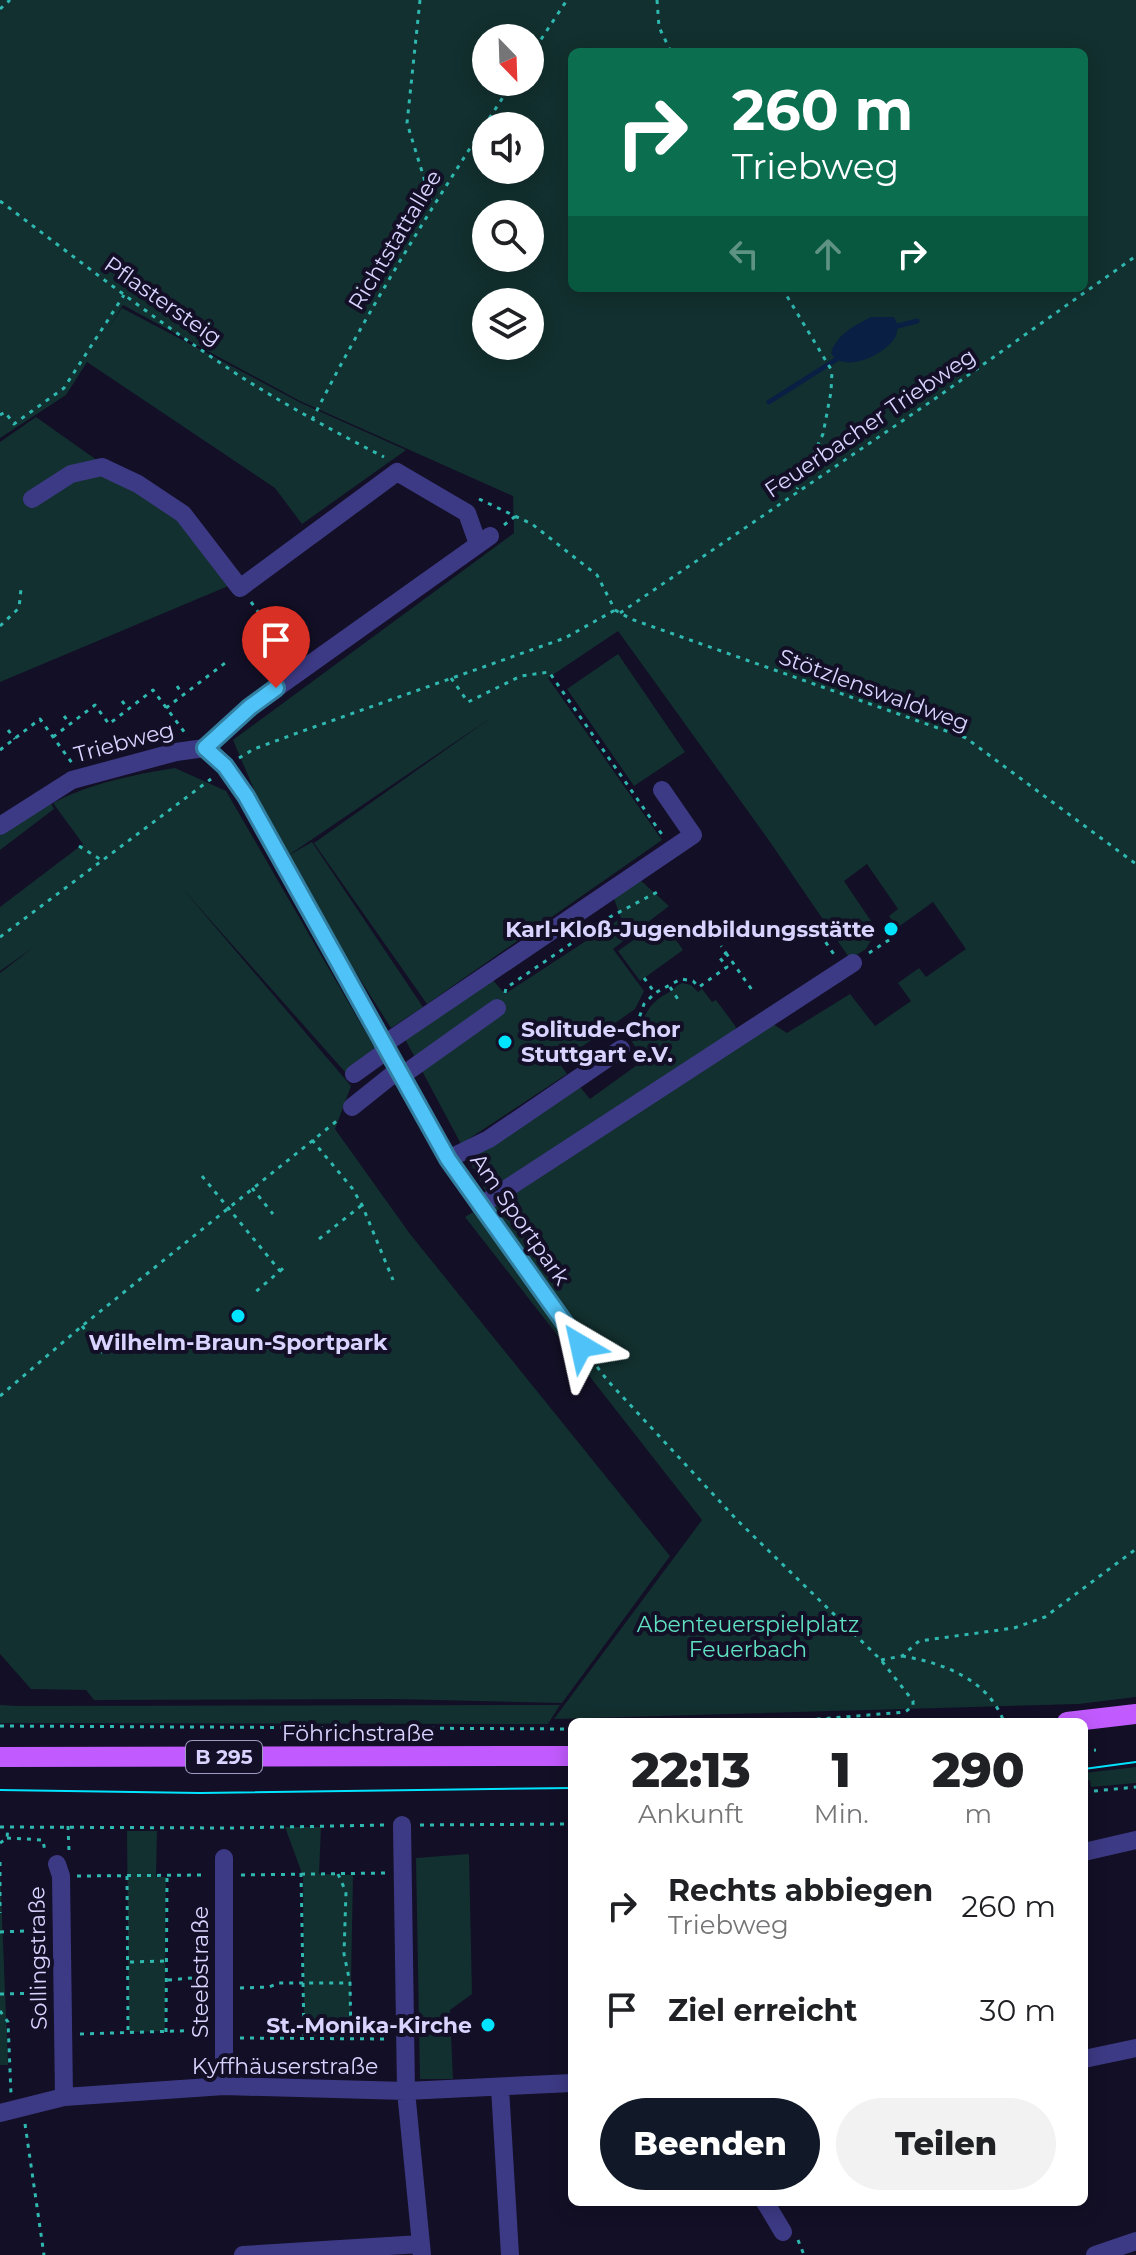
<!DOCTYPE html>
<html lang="de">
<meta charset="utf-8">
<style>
body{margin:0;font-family:Montserrat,sans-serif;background:#f2f2f2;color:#202124;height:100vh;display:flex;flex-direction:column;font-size:30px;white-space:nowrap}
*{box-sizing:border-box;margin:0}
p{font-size:26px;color:#757577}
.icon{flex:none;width:44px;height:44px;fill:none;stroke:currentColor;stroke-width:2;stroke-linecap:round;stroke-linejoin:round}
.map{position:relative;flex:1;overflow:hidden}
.drawer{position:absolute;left:568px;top:1718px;width:520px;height:488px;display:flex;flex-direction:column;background:#fff;border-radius:12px;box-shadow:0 4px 20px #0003}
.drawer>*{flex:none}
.top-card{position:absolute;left:568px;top:48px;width:520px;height:244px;border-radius:12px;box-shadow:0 4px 20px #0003;background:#0b6e4f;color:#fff;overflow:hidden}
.needle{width:52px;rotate:157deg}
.controls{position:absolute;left:472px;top:24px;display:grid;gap:16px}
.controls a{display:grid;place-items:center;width:72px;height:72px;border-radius:50%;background:#fff;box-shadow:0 4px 20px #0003;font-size:40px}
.pin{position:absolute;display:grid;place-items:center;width:68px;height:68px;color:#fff;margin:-82px -34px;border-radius:50% 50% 50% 0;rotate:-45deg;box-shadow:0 0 8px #0007}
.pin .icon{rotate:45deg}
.me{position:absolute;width:88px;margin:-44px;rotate:324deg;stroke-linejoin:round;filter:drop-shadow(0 0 6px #0008)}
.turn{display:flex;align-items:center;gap:28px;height:168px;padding:0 32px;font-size:36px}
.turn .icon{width:104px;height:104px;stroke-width:2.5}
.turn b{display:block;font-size:56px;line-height:68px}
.lanes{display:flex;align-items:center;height:76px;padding:0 32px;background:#0003;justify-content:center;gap:40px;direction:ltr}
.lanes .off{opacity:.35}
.eta{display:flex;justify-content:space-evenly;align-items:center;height:136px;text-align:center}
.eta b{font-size:48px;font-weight:800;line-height:56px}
.cta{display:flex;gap:16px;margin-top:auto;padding:16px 32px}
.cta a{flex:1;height:92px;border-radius:48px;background:#111827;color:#fff;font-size:32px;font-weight:800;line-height:92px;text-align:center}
.cta a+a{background:#f2f2f2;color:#202124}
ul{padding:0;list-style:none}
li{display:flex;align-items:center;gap:24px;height:104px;padding:0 32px}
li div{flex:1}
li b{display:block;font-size:30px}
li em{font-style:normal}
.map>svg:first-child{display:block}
.green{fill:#12302f;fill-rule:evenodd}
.water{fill:#0a1f44}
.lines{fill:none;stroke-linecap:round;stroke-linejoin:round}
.stream{stroke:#0a1f44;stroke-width:5}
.path{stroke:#2fb8b0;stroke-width:3;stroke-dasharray:4 6;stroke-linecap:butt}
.minor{stroke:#3d3a85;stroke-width:18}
.major{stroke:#c25bff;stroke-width:20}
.tram{stroke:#00e5ff;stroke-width:2}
.route-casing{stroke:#337fa1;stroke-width:20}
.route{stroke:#4fc3f7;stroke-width:14}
.poi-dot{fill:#00e5ff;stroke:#130f26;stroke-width:3}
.labels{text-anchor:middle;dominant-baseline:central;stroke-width:8;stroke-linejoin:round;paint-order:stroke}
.shield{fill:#130f26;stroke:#9e99be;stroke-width:2}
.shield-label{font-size:20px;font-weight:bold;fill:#d9d4ff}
.street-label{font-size:22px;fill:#d9d4ff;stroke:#130f26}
.poi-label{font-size:22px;font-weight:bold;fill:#d9d4ff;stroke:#130f26;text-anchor:end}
.park-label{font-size:22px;fill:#5fe0c0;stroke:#130f26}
</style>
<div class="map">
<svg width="1136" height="2255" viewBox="0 0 1136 2255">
<rect width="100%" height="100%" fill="#130f26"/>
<path class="green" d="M0,0H1136V1697L1078,1704L554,1719L702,1520L465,1217L773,1024L787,1033L850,994L875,1026L911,1001L898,983L919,968L926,977L966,949L933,902L897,928L889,916L898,909L867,864L844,881L877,930L866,949L850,959L768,839L618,631L548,678L662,840L427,1004L314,843L492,717L286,857L312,842L423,1007L391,1028L283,858L233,740L514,533L513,496L300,401L123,305L108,329L122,308L301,403L406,450L302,524L275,488L87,362L66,395L0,438ZM486,38H530V82H486ZM572,52H1084V288H572ZM486,126H530V170H486ZM486,214H530V258H486ZM486,302H530V346H486Z
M36,417L180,519L233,584L0,682V442Z
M618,654L685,752L634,786L567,689Z
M175,768L226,791L376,1050L346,1073L182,888L351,1086L335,1129L410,1234L670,1556L562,1703L395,1699L94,1700L86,1690L31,1689L0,1654V973L34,947L0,971V907L83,844L53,803C91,783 132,775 175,768Z
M49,799L54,809L0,850V834Z
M639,879L669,906L613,949L644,991L635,1009L559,1063L567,1074L461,1144L405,1039L492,979L505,994L621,918L613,896Z
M662,920L683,950L640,981L618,951Z
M682,983L691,985L698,992L702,989L712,1002L716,1000L736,1027L732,1035L487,1194L468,1158L580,1087L590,1099L644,1060L632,1042C646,1022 642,1007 666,994C673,991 675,986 682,983Z
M0,1705L17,1706L560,1705L548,1724L0,1723Z
M1136,1767V1783L1091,1787L1090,1780L1084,1781V1773Z
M285,1827H321L319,1874L353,1875L350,2037L304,2036L303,1876Z
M127,1831H157L156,1877H166L165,2031L129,2032Z
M469,1854L472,1994L450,2010L453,2079H420L416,1858Z
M0,1869L8,2065H0Z"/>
<path class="water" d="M871,317H894L898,326C897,331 897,336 894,339C883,356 843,374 831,353C837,334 854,326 871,317Z"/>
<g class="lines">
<path class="stream" d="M894,327L917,321
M769,402L840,357"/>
<path class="path" d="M420,0L407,123L432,204
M657,0L659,27L671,52
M0,9L10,0
M530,56L567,0
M0,201C81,262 161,325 246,380C291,408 337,433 384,457
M782,288L832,371L831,392L823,434L797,489
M0,415L5,412L14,424L64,388L124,295
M312,420C371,303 441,192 513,82
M479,499L532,524L597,575L615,610
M504,525L517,515
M251,602L291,657
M615,610L631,619L966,738L1136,864
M620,613L936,398L1136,256
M0,626L19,608L21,589
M451,678L468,702L521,676L549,672L663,836
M177,686L183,695
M122,701L128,709
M166,708L229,660
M64,716L70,724
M8,730L15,739
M53,737L95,705L109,724L153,690L185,733
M0,750L40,719L72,763
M239,758L254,749L300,732L565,638L615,610
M79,846L103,861
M808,926L812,922L835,956
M0,937L211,779
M726,953L752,990
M869,953L892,938
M644,978L655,993
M670,987L679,1001
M505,993L506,988L610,917L661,890
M633,1035L644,1004L655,993L681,979L693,981L699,987L727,967L720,958L726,953L721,946
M312,1140L352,1188L362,1205L393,1280
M202,1176L280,1271L253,1294
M252,1188L273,1214
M319,1239L362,1205
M280,1271L287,1265
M82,1326L106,1357
M591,1359L608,1381L737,1520L881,1660L913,1701V1706L905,1712L782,1722
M0,1396L82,1326L338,1120
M902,1656C943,1663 988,1679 1004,1722
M881,1660L902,1656L919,1641L1014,1628L1045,1617L1136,1549
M0,1726L572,1729
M1084,1751L1096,1750
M1084,1792L1136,1787
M420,1825L572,1824
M68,1826L69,1851
M0,1827L232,1828L384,1825
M7,1838L43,1840L45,1852
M0,1843L7,1838L8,1827
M0,1862V1913
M301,1873L304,2036
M338,1874L346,1892L344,1954L350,1983L351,2038
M241,1875L385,1873
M77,1876L205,1875
M127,1876L128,2032
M0,1932L46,1930
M130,1962L166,1961
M168,1980L204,1977
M240,1988L269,1987L279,1983H350
M0,1994L44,1993
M0,2011L8,2022L11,2094
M166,2032L167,1876
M80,2034L208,2030
M240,2038L389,2039
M25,2124L44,2255
M798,2240L804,2255"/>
<path class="minor" d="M32,499L71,474L102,467L138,484L183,514L240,588L397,472L467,513L478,544
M205,748L225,766L246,796L448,1159L581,1346
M0,826L72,780L176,752L205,748L250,707L490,536
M383,1045L693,835L662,790
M354,1074L386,1051
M400,1077L497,1008
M352,1107L397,1071
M448,1159L489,1139L621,1049
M480,1206L853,963
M402,1825L406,2091L422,2255
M1084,1852L1136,1840
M224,1858V2086
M57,1864L61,1876L64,2097
M1084,2059L1136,2048
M500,2088L510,2255
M0,2113L64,2097L224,2086L406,2091L572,2083
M765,2202L783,2232
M243,2255L421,2244
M1095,2255L1136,2241"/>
<path class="major" d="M1067,1722L1136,1714
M0,1757L572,1756"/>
<path class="tram" d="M1084,1769L1136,1762
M0,1790L200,1793L572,1788"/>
</g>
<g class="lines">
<g class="route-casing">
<path id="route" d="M276,688L250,707L205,748L225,766L246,796L448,1159L581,1346"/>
</g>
<use href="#route" class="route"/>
</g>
<g class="poi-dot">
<circle cx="891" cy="929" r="8"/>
<circle cx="505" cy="1042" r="8"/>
<circle cx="238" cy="1316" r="8"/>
<circle cx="488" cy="2025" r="8"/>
</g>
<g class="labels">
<rect class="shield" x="186" y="1741" width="76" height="32" rx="6"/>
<g class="shield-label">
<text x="224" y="1757">B 295</text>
</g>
<g class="street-label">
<text transform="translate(395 240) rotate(-59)">Richtstattallee</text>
<text transform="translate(163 301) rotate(35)">Pflastersteig</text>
<text transform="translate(870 423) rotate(-34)">Feuerbacher Triebweg</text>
<text transform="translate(874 690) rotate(20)">Stötzlenswaldweg</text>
<text transform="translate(124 742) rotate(-15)">Triebweg</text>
<text transform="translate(520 1219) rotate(55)">Am Sportpark</text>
<text x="358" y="1733">Föhrichstraße</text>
<text transform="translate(38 1958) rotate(-91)">Sollingstraße</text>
<text transform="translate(200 1972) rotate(-90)">Steebstraße</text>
<text x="285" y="2066">Kyffhäuserstraße</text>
</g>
<g class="poi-label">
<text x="875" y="929">Karl-Kloß-Jugendbildungsstätte</text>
<text x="521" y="1029" text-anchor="start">Solitude-Chor<tspan x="521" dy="25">Stuttgart e.V.</tspan></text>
<text x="238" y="1342" text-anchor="middle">Wilhelm-Braun-Sportpark</text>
<text x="472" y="2025">St.-Monika-Kirche</text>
</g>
<g class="park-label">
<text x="748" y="1624">Abenteuerspielplatz<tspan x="748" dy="25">Feuerbach</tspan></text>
</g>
</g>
</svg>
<div class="controls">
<a><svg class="needle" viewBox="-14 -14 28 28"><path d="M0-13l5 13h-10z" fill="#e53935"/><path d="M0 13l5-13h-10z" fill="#757577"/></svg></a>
<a><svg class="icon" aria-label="sound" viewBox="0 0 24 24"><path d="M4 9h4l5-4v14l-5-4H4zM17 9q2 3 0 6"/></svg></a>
<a><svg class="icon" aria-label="search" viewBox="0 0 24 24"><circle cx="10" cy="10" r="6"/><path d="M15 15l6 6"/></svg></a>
<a><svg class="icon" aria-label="layers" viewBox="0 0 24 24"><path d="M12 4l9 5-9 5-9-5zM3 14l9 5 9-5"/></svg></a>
</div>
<div class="pin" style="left:276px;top:688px;background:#d93025"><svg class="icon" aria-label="arrive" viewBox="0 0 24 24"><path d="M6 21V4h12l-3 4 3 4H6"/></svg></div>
<svg class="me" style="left:581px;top:1346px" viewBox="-20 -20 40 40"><path d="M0-17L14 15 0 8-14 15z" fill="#4fc3f7" stroke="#fff" stroke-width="4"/></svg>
<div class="top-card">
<div class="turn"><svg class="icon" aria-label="right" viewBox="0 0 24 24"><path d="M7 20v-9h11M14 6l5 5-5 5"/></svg><div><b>260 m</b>Triebweg</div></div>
<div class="lanes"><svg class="icon off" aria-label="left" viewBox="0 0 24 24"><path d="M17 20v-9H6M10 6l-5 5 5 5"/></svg><svg class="icon off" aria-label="ahead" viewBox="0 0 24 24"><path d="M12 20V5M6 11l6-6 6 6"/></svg><svg class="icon" aria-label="right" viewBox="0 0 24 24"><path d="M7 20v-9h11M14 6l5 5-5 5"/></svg></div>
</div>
<section class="drawer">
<div class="eta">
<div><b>22:13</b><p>Ankunft</p></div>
<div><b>1</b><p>Min.</p></div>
<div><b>290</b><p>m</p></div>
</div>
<ul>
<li><svg class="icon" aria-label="right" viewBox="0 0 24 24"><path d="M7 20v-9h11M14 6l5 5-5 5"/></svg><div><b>Rechts abbiegen</b><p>Triebweg</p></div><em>260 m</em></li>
<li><svg class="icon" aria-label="arrive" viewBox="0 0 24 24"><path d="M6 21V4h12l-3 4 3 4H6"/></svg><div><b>Ziel erreicht</b></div><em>30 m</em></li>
</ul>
<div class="cta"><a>Beenden</a><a>Teilen</a></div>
</section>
</div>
